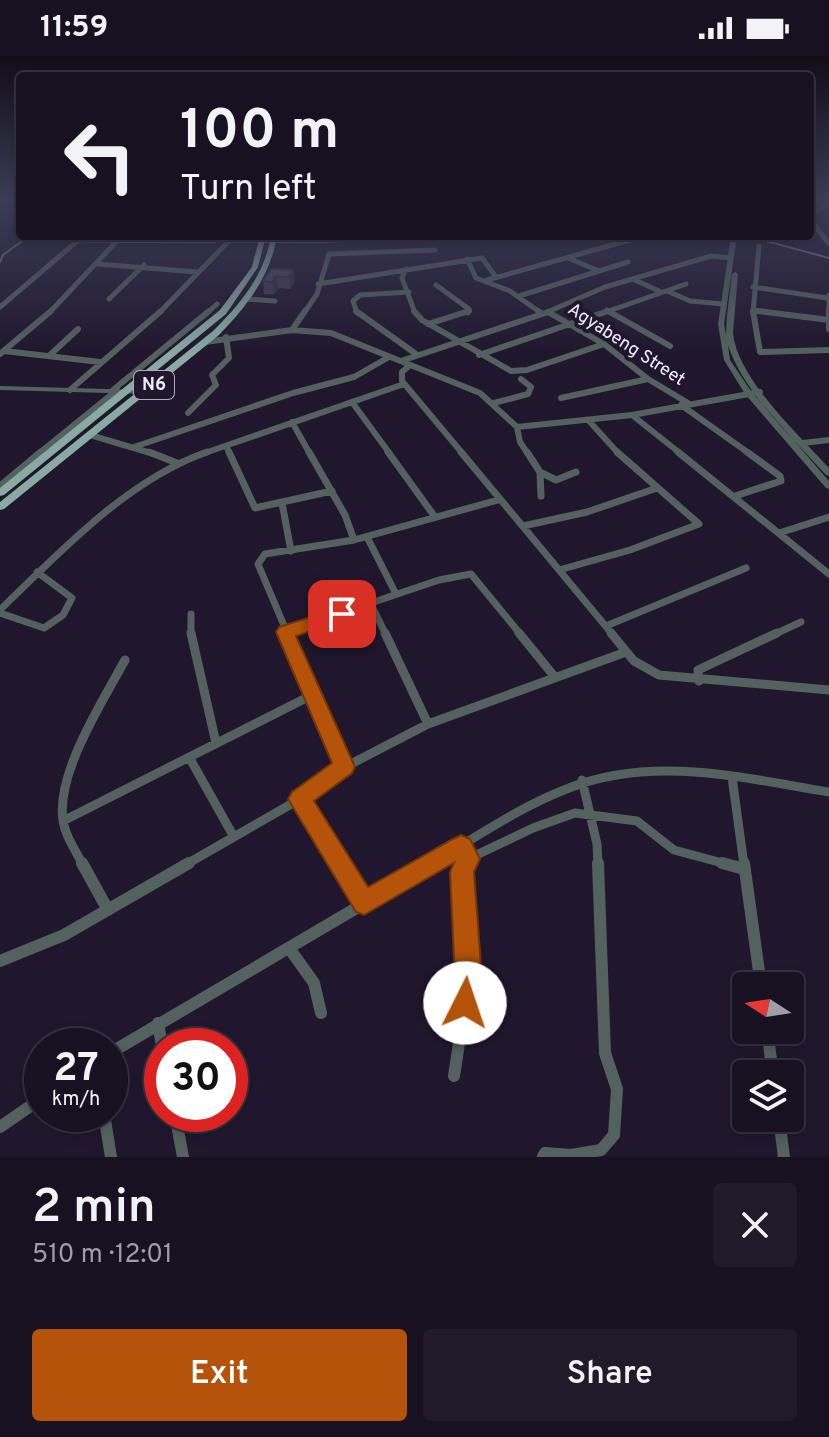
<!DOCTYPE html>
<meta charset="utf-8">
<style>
body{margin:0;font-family:Overpass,sans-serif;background:#211a2a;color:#f1f3f6;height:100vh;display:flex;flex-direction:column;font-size:30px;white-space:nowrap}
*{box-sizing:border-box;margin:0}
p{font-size:26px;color:#9f9da5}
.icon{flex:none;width:44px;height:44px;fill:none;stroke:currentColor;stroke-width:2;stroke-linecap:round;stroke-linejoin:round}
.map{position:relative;height:1101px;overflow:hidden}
.drawer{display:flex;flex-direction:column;background:#181122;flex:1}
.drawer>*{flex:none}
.hud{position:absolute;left:16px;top:16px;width:798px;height:168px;border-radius:8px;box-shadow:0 4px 12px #0003,0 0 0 2px #363140;background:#181122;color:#f1f3f6;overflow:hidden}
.needle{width:52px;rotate:282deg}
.fabs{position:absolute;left:732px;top:916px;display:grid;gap:16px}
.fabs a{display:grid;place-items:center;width:72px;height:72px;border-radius:8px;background:#181122;box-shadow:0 4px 12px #0003,0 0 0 2px #363140;font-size:40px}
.speed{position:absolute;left:24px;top:972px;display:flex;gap:16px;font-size:40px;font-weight:700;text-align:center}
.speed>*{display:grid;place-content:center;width:104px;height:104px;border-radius:50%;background:#181122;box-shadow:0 4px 12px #0003,0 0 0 2px #363140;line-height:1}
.speed small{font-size:20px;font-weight:400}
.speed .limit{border:12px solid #d22;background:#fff;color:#111}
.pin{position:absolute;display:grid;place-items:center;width:68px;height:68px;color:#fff;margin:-34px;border-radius:16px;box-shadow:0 4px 12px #0006}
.me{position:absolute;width:88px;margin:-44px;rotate:4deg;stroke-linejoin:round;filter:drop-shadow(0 0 6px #0008)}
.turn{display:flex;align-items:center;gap:28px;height:168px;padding:0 32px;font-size:36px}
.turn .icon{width:104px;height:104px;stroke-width:2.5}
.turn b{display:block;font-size:56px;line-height:68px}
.round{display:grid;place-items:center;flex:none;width:84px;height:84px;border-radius:8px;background:#211a2a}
.headline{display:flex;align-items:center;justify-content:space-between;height:136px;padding:0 32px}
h1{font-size:48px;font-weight:600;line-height:60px}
.cta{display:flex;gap:16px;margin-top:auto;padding:16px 32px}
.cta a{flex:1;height:92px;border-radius:8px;background:#b45309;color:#fff;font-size:32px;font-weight:600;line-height:92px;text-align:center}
.cta a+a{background:#211a2a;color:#f1f3f6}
.status{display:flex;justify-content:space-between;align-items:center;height:56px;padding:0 40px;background:#181122;direction:ltr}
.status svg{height:22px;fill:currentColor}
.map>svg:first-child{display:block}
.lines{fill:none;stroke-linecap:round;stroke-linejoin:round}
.stream{stroke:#8572a2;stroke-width:2}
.minor-far4{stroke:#53625e;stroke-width:5}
.minor-far3{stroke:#53625e;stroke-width:6}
.minor-far2{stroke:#53625e;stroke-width:7}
.minor-far1{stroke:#53625e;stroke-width:9}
.minor{stroke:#53625e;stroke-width:12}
.tertiary{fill:#53625e;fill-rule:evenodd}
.primary{fill:#89aaa2;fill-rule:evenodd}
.wall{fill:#423a51}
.shaded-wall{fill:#363042}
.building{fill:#4d445e;stroke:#363042;stroke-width:2}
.route{fill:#b45309;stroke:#753606;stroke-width:2}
.labels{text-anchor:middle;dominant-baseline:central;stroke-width:8;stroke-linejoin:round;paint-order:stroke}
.far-street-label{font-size:18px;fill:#f1ecfc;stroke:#20172e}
.shield{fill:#20172e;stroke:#b2acbe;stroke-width:2}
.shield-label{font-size:18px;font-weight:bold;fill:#f1ecfc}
</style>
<div class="status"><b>11:59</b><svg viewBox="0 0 49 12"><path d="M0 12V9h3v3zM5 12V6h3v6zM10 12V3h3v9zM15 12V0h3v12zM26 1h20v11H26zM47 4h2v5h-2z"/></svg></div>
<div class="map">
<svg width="829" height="1101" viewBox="0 0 829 1101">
<rect width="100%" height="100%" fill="#20172e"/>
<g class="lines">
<path class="stream" d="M747,180L829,202
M0,206L3,199L29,180"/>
<path class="minor-far4" d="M0,146L3,144
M810,160L829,147
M810,163L829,188
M80,184L214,185
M227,184L316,185L418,180
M568,202L599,215
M467,203L476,222L510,235L541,257
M98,208L197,216
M406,213L402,222L415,257
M487,224L637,182
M635,224L661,236
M318,228L482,202L496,221
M436,229L469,253L468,257
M753,231L827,242
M667,235L690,245L723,248
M829,239V257
M519,240L628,206
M109,243L144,209
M247,243L275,245
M0,251L81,182
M607,254L612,257
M753,254L773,257
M49,257L117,185
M159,257L229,185
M207,257L217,248
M304,257L317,238L329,198L435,194
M357,257L353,245L360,239L409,236
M545,257L605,231L711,200L731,202
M603,257L686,228
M753,257L759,190"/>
<path class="minor-far3" d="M356,255L416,298
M414,255L422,264L511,315L527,314L604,288
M538,255L541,257
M608,255L670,290
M753,255L760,296L829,294
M758,255L829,264
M829,255V273
M548,256L604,288L648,323L688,347
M428,268L469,255
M292,274L305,255
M205,286L292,274L331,277L480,337L517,371L632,359L760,336
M4,295L100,306
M0,298L51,255
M50,299L78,273
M479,299L608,255
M401,305L551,255
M410,309L402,316V325L463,398
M70,334L161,255
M113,334L209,255
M561,342L648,323
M352,346L390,398
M494,347L528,338L531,331L521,323
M681,349L750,398
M188,357L216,329L212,319L229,302L226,281
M632,359L681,398
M589,365L619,398
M292,366L310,398
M517,371L520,386L528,398
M90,379L154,398
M803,387L829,384
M226,390L230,398
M134,391L293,337L354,321L389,301
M38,398L117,334
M202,398L404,328"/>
<path class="minor-far2" d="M149,396L177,407
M229,396L255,452L332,435
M309,396L345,459L354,484
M388,396L435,461
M461,396L613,579
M527,396L540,416L541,440
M678,396L829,518
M540,416L556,424L576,416
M0,430L41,396
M735,440L781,425L780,420L747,396
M282,447L291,495
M523,470L587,456L657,432
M779,477L829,461
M367,481L396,538
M559,514L630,494L699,468L617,396
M371,548L386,579
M0,554C60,496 127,424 207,396
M0,557L44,572L63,559L72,542L37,516
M191,558V579
M606,570L746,512
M285,576L439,524L471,518L521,579
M288,579L258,508L265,498L354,484L498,444
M773,579L801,566"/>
<path class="minor-far1" d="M191,577L216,687
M288,577L345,711
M385,577L428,668
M519,577L554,620
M611,577L634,605L659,619L829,634
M699,625L698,614L777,577
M189,701L234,781
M732,721L744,809
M582,724L597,788L598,809
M300,743L341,809
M63,765L314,638
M461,790L468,803L465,809
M468,803L533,772L575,757L637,765L674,794L730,809
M83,809C76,795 65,780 63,764C56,717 103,645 125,604
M185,809L300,743L345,711L428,668L626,596
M429,809C475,782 519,751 569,732C654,699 743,722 829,736"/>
<path class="minor" d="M82,807L108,854
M339,807L364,847
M722,807L744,813
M744,807L761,930
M289,892L314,927L321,957
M0,905L64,879L189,807
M158,967L162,990
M767,974L773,1018
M110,997L433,807
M454,1020L469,923L462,816L466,807
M104,1058L111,1101
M175,1058L183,1101
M779,1062L784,1101
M0,1071L42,1042
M543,1101L545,1097L571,1099L601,1094L614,1079L617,1033L605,997L598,807"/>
<path class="tertiary" d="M731,180H737L724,268L726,279L727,260L732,218L735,216L738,218L733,277C737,322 799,379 829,412V420L826,419C793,382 743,336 728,289L730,304L751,335L829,425V433L826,432L745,338L724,304L718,268Z
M0,330L144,334L148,336L144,338L0,334Z"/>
<path class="primary" d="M260,180H266L258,211L226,258L4,439L0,440V432L220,254L252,211Z
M271,180H277C270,221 247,250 219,279L4,453L0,454V446L213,275C241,247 264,220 271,180Z"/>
</g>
<path class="wall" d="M293,214L295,226L290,233L278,232L274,238H264L263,225Z"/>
<path class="shaded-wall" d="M293,214L295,226L290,233L289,221Z
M276,220L278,232L274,238L272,226Z"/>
<path class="building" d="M271,213L293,214L289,221L276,220L272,226L263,225Z"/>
<linearGradient id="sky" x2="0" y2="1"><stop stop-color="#120d19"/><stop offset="0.48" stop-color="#3c3c57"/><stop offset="1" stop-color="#3c3c57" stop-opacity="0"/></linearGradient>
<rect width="829" height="298" fill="url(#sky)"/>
<path class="route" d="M342,551L349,553L351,558L349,562L296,580L355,711L352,717L314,745L368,831L453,783L461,779L470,783L480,803L474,816L482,923L475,957L465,961L455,957L451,947L455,923L450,816L454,807L364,859L356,856L288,743L292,736L332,707L276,576L279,571Z"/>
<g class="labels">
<g class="far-street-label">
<text transform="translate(626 289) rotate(33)">Agyabeng Street</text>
</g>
<rect class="shield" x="134" y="315" width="40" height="28" rx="6"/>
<g class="shield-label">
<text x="154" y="329">N6</text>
</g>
</g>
</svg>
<div class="fabs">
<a><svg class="needle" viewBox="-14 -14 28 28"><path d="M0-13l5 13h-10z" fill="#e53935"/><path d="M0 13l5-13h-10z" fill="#9f9da5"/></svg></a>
<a><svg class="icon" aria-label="layers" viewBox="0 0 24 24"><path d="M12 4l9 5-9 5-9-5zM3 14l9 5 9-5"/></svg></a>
</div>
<div class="speed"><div>27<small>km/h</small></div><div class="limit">30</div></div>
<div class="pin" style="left:342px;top:558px;background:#d93025"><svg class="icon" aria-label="arrive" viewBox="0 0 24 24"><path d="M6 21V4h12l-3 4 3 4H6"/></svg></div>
<svg class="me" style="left:465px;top:947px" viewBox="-20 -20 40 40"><circle r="19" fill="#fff"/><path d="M0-13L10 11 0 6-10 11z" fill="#b45309"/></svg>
<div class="hud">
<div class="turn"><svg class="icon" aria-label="left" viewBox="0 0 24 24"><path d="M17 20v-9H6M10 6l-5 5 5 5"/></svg><div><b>100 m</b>Turn left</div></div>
</div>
</div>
<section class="drawer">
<div class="headline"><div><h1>2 min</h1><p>510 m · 12:01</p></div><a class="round"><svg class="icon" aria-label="close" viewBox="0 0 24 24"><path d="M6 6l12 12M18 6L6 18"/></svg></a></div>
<div class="cta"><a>Exit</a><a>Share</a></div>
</section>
